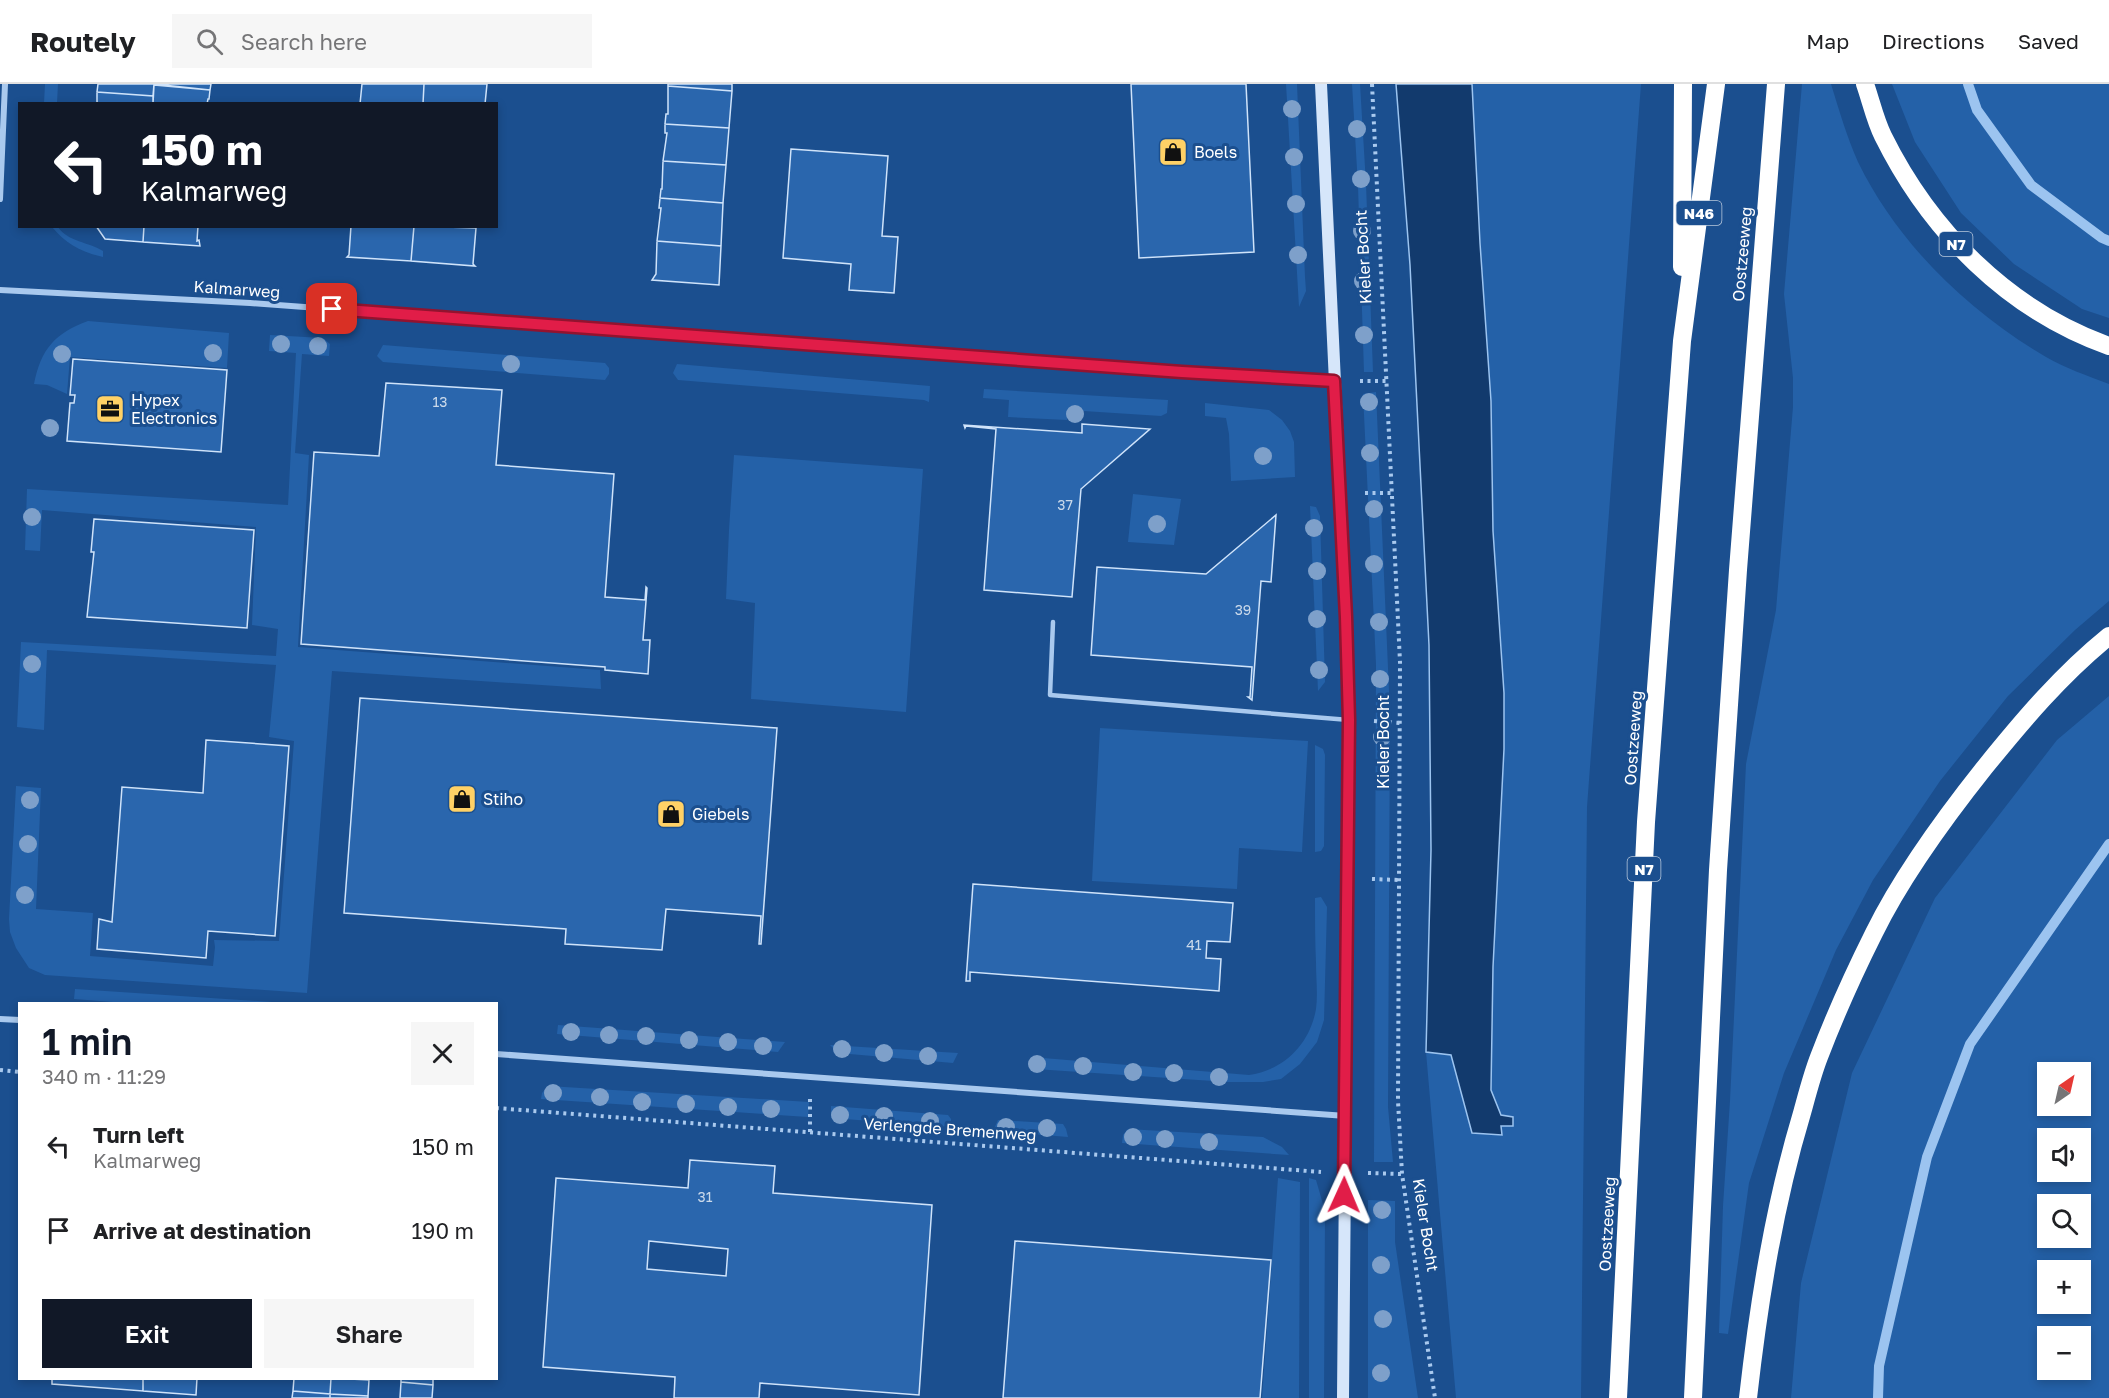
<!DOCTYPE html>
<meta charset="utf-8">
<style>
body{margin:0;font-family:"Golos Text",sans-serif;background:#f6f6f6;color:#202124;height:100vh;display:flex;flex-direction:column;font-size:22px;white-space:nowrap}
*{box-sizing:border-box;margin:0}
p{font-size:20px;color:#757577}
.icon{flex:none;width:33px;height:33px;fill:none;stroke:currentColor;stroke-width:2;stroke-linecap:round;stroke-linejoin:round}
.map{position:relative;flex:1;overflow:hidden}
.panel{position:absolute;left:18px;top:918px;width:480px;height:378px;display:flex;flex-direction:column;background:#fff;border-radius:0px;box-shadow:0 3px 9px #0003}
.panel>*{flex:none}
.hud{position:absolute;left:18px;top:18px;width:480px;height:126px;border-radius:0px;box-shadow:0 3px 9px #0003;background:#111827;color:#fff;overflow:hidden}
.needle{width:39px;rotate:34deg}
.tools{position:absolute;left:2037px;top:978px;display:grid;gap:12px}
.tools a{display:grid;place-items:center;width:54px;height:54px;border-radius:0px;background:#fff;box-shadow:0 3px 9px #0003;font-size:30px}
.pin{position:absolute;display:grid;place-items:center;width:51px;height:51px;color:#fff;margin:-26px;border-radius:12px;box-shadow:0 3px 9px #0006}
.me{position:absolute;width:66px;margin:-33px;rotate:1deg;stroke-linejoin:round;filter:drop-shadow(0 0 4px #0008)}
.turn{display:flex;align-items:center;gap:21px;height:126px;padding:0 24px;font-size:27px}
.turn .icon{width:78px;height:78px;stroke-width:2.5}
.turn b{display:block;font-size:42px;line-height:51px}
.round{display:grid;place-items:center;flex:none;width:63px;height:63px;border-radius:0px;background:#f6f6f6}
.overview{display:flex;align-items:center;justify-content:space-between;height:102px;padding:0 24px}
h1{font-size:36px;font-weight:600;line-height:45px;color:#111827}
.primary-button{display:flex;gap:12px;margin-top:auto;padding:12px 24px}
.primary-button a{flex:1;height:69px;border-radius:0px;background:#111827;color:#fff;font-size:24px;font-weight:600;line-height:69px;text-align:center}
.primary-button a+a{background:#f6f6f6;color:#202124}
ul{padding:0;list-style:none}
li{display:flex;align-items:center;gap:18px;height:84px;padding:0 24px}
li div{flex:1}
li b{display:block;font-size:22px}
li em{font-style:normal}
header{display:flex;align-items:center;gap:36px;box-sizing:border-box;height:84px;padding:0 30px;background:#fff;border-bottom:2px solid #e0e0e0}
header strong{font-size:28px}
nav{display:flex;gap:33px;margin-inline-start:auto;font-size:21px}
.search{width:420px;height:54px;background:#f6f6f6;display:flex;align-items:center;gap:15px;box-sizing:border-box;padding:0 21px;border-radius:0px;color:#757577;font-size:22px}
.map>svg:first-child{display:block}
.green{fill:#2461a8;fill-rule:evenodd}
.water{fill:#123a6d;stroke:#9cc4f0;stroke-width:1.5}
.lines{fill:none;stroke-linecap:round;stroke-linejoin:round}
.stream{stroke:#9cc4f0;stroke-width:10}
.building{fill:#2a66ad;stroke:#cfe3fa;stroke-width:1.5;fill-rule:evenodd}
.path{stroke:#a9c9ee;stroke-width:4;stroke-dasharray:3 4.5;stroke-linecap:butt}
.lane{stroke:#a9c9ee;stroke-width:4.5}
.street{stroke:#a9c9ee;stroke-width:6}
.secondary{stroke:#d6e6fa;stroke-width:12}
.highway{stroke:#fff;stroke-width:18}
.tree{fill:#7ea0ca}
.route-casing{stroke:#92132f;stroke-width:15}
.route{stroke:#e11d48;stroke-width:10}
.labels{text-anchor:middle;dominant-baseline:central;stroke-width:6;stroke-linejoin:round;paint-order:stroke}
.number-label{font-size:14px;fill:#cad9ea}
.shield{fill:#1b4f8f;stroke:#bbcadd;stroke-width:1.5}
.shield-label{font-size:15px;font-weight:bold;fill:#fff}
.poi-label{font-size:16px;fill:#fff;stroke:#1b4f8f;text-anchor:start}
.street-label{font-size:16px;fill:#fff;stroke:#1b4f8f}
</style>
<header>
<strong>Routely</strong>
<div class="search"><svg class="icon" aria-label="search" viewBox="0 0 24 24"><circle cx="10" cy="10" r="6"/><path d="M15 15l6 6"/></svg>Search here</div>
<nav><a>Map</a><a>Directions</a><a>Saved</a></nav>
</header>
<div class="map">
<svg width="2109" height="1314" viewBox="0 0 2109 1314">
<rect width="100%" height="100%" fill="#1b4f8f"/>
<path class="green" d="M45,0H58L57,19H44Z
M1286,0H1297L1305,193L1306,207L1299,223Z
M1352,0H1360L1366,100L1373,288H1364L1358,102Z
M1472,0H1641L1587,723L1581,1314H1456L1426,968L1451,971L1472,1049L1502,1050L1501,1031L1491,1006L1493,883L1504,665V609L1493,447L1491,317L1480,159Z
M1802,0H1831C1839,26 1847,53 1858,78C1898,160 1968,227 2046,273C2065,284 2088,292 2109,300V517L2075,546L2008,612L1940,697L1873,796L1836,866L1784,989L1749,1099L1728,1250L1719,1249L1723,1122L1730,1017L1746,680L1776,526L1793,323V294L1784,210Z
M1892,0H2109V234L2082,225L2014,180L1961,129L1915,58Z
M52,143H58C68,158 89,158 103,167V173C81,168 66,160 52,143Z
M88,237L229,249L227,284L70,273L67,310L47,301L34,300C41,265 55,249 88,237Z
M270,251L323,254L330,260L329,272L302,270L295,369L309,371L298,563L600,586L601,605L332,587L307,909L45,891L29,884L16,864L10,848L9,835L16,702L41,704L36,825L93,829L90,872L213,882L215,863L214,856L279,857L294,657L269,653L276,581L47,566L44,646L17,643L21,558L276,572L278,545L252,541L256,443L42,426L40,467L25,466L27,405L288,421L296,269L269,267Z
M383,261L605,279L609,284V290L605,296L383,278L377,272Z
M677,280L930,302L929,318L924,316L678,296L673,289Z
M984,305L1168,316L1167,329L1161,332L1068,326L1067,336L1008,333L1009,316L983,314Z
M1376,308L1390,630L1388,1023L1393,1078H1374L1376,580L1363,310Z
M1205,319L1269,326L1282,336L1290,347L1294,358L1295,393L1231,397L1229,350L1226,334L1205,332Z
M734,371L923,385L906,628L751,615L755,519L726,515L729,446Z
M1133,410L1181,415L1174,461L1128,458Z
M1310,422L1316,423L1320,432L1325,598L1318,607Z
M2109,612V1314H1791L1801,1199L1852,989L1935,814L2057,656ZM2048,988H2080V1022H2048ZM2048,1054H2080V1088H2048ZM2048,1120H2080V1154H2048ZM2048,1186H2080V1220H2048ZM2048,1252H2080V1286H2048Z
M1100,644L1308,657L1302,768L1239,764L1237,805L1092,797Z
M1315,661L1323,665L1325,671L1324,762L1321,767L1315,768Z
M1321,813L1327,823L1324,936L1317,958L1300,980L1281,995L1263,998H1228L1035,985L1031,980V973L1249,991C1284,986 1310,960 1316,925C1318,910 1316,894 1316,879C1315,857 1315,835 1315,814Z
M75,905L287,919L139,920L74,915Z
M558,941L785,958L778,968L557,950Z
M830,961L958,969L953,979L838,969Z
M548,1002L809,1018L808,1033L541,1015L542,1009Z
M831,1022L948,1031L951,1035V1043L831,1034Z
M998,1036L1063,1040L1066,1045L1068,1053L993,1047Z
M1128,1045L1263,1053L1282,1063L1289,1071L1122,1059L1123,1051Z
M1278,1094L1300,1098L1299,1314H1262Z
M1309,1094L1316,1096L1325,1127L1324,1314H1309Z
M1368,1116L1395,1117V1158L1418,1314H1368Z"/>
<path class="water" d="M1396,0H1472L1480,159L1491,317L1493,447L1504,609V665L1493,883L1491,1006L1501,1031L1513,1033V1042H1501L1502,1051L1472,1049L1451,971L1426,968L1431,766L1429,561L1410,181Z"/>
<g class="lines">
<path class="stream" d="M1968,0L1977,26L2031,101L2102,154L2109,157
M1878,1314L1879,1282L1927,1073L1970,960L2109,760"/>
</g>
<path class="building" d="M98,0H154L153,12L97,8Z
M154,0H211L210,6Z
M362,0H424L423,20H360Z
M424,0H487L485,20H423Z
M668,0H732V7L668,2Z
M1131,0H1246L1254,168L1139,174Z
M154,1L210,6L209,15H208L207,20H153Z
M668,2L732,7L729,44L665,40L666,30H668Z
M97,8L153,12V20H99L97,18Z
M665,40L729,44L726,81L663,77L667,49H665Z
M791,65L888,72L882,152L898,153L894,209L849,206L851,180L783,174Z
M663,77L726,81L723,119L660,114L661,105H662Z
M660,114L723,119L721,162L657,157L661,124H659Z
M96,142H144L143,158L105,155Z
M144,142H198L197,157L199,156L200,162L143,158Z
M351,142H414L411,177L347,173L349,171Z
M414,142L476,144L473,180L475,182L411,177Z
M657,157L721,162L719,201L652,196L656,190Z
M73,275L227,286L221,368L67,357L70,319H74L75,311H70Z
M386,299L502,306L496,381L614,390L605,513L645,516L646,503L647,504L643,556H650L648,590L605,586V583L301,560L314,368L379,372Z
M1082,340L1150,345L1081,405L1072,513L984,506L996,345L966,342L965,344L964,341L1082,349Z
M1276,431L1271,498L1261,497L1252,616L1248,613H1250L1252,583L1091,571L1097,483L1206,490Z
M94,435L254,446L247,544L87,533L94,468H91Z
M360,614L777,644L761,860H759L761,832L666,825L662,866L565,860L566,845L344,829Z
M206,656L289,662L275,852L208,847L206,874L97,865L99,835L112,838L122,703L203,709Z
M973,800L1233,819L1230,858L1207,857L1206,874L1221,875L1219,907L970,888V897H966Z
M690,1076L775,1082L773,1109L932,1121L919,1311L760,1299L759,1314H674L675,1293L543,1283L556,1094L688,1104ZM649,1157L728,1165L726,1192L647,1185Z
M1015,1157L1271,1176L1260,1314H1003Z
M52,1294H143V1307L52,1300Z
M143,1294H197L196,1311L143,1307Z
M294,1294H331L330,1310L293,1307Z
M331,1294L369,1296L368,1312L330,1310Z
M401,1294H433V1301L401,1298Z
M401,1298L433,1301L432,1314H400Z
M293,1307L330,1310V1314H292Z
M330,1310L368,1312V1314H330Z"/>
<g class="lines">
<path class="path" d="M1372,0L1400,578L1398,1017L1402,1090L1435,1314
M1360,297H1386
M1365,409H1392
M1374,637L1400,639
M1372,795L1399,796
M0,986L20,988
M496,1024L1321,1088
M810,1048V1013
M1368,1089L1402,1090"/>
<path class="lane" d="M1053,538L1050,611L1349,636"/>
<path class="street" d="M0,115L5,0
M0,206L250,219L1182,288L1334,297
M0,935L20,936
M496,970L1346,1032"/>
<path class="secondary" d="M1321,0L1346,533L1349,636L1343,1314"/>
<path class="highway" d="M1865,0C1871,17 1875,36 1883,52C1930,147 2008,226 2109,262
M1682,183L1683,0
M1618,1314L1646,738L1682,257L1716,0
M1693,1314L1718,786L1738,486L1776,0
M1748,1314C1759,1217 1774,1122 1802,1029C1807,1011 1812,991 1819,973C1835,931 1854,889 1874,849C1902,792 1946,732 1985,683C2023,636 2062,590 2109,552"/>
</g>
<g class="tree">
<circle cx="1292" cy="25" r="9"/>
<circle cx="1357" cy="45" r="9"/>
<circle cx="1294" cy="73" r="9"/>
<circle cx="1361" cy="95" r="9"/>
<circle cx="1296" cy="120" r="9"/>
<circle cx="1362" cy="147" r="9"/>
<circle cx="1298" cy="171" r="9"/>
<circle cx="1363" cy="197" r="9"/>
<circle cx="1364" cy="251" r="9"/>
<circle cx="281" cy="260" r="9"/>
<circle cx="318" cy="262" r="9"/>
<circle cx="213" cy="269" r="9"/>
<circle cx="62" cy="270" r="9"/>
<circle cx="511" cy="280" r="9"/>
<circle cx="1369" cy="318" r="9"/>
<circle cx="1075" cy="330" r="9"/>
<circle cx="50" cy="344" r="9"/>
<circle cx="1370" cy="369" r="9"/>
<circle cx="1263" cy="372" r="9"/>
<circle cx="1374" cy="425" r="9"/>
<circle cx="32" cy="433" r="9"/>
<circle cx="1157" cy="440" r="9"/>
<circle cx="1314" cy="444" r="9"/>
<circle cx="1374" cy="480" r="9"/>
<circle cx="1317" cy="487" r="9"/>
<circle cx="1317" cy="535" r="9"/>
<circle cx="1379" cy="538" r="9"/>
<circle cx="32" cy="580" r="9"/>
<circle cx="1319" cy="586" r="9"/>
<circle cx="1380" cy="595" r="9"/>
<circle cx="1382" cy="653" r="9"/>
<circle cx="30" cy="716" r="9"/>
<circle cx="28" cy="760" r="9"/>
<circle cx="25" cy="811" r="9"/>
<circle cx="571" cy="948" r="9"/>
<circle cx="609" cy="951" r="9"/>
<circle cx="646" cy="952" r="9"/>
<circle cx="689" cy="956" r="9"/>
<circle cx="728" cy="958" r="9"/>
<circle cx="763" cy="962" r="9"/>
<circle cx="842" cy="965" r="9"/>
<circle cx="884" cy="969" r="9"/>
<circle cx="928" cy="972" r="9"/>
<circle cx="1037" cy="980" r="9"/>
<circle cx="1083" cy="982" r="9"/>
<circle cx="1133" cy="988" r="9"/>
<circle cx="1174" cy="989" r="9"/>
<circle cx="1219" cy="993" r="9"/>
<circle cx="553" cy="1009" r="9"/>
<circle cx="600" cy="1013" r="9"/>
<circle cx="642" cy="1018" r="9"/>
<circle cx="686" cy="1020" r="9"/>
<circle cx="728" cy="1023" r="9"/>
<circle cx="771" cy="1025" r="9"/>
<circle cx="840" cy="1031" r="9"/>
<circle cx="884" cy="1032" r="9"/>
<circle cx="930" cy="1037" r="9"/>
<circle cx="1006" cy="1043" r="9"/>
<circle cx="1047" cy="1044" r="9"/>
<circle cx="1133" cy="1053" r="9"/>
<circle cx="1165" cy="1055" r="9"/>
<circle cx="1209" cy="1058" r="9"/>
<circle cx="1382" cy="1126" r="9"/>
<circle cx="1381" cy="1181" r="9"/>
<circle cx="1383" cy="1235" r="9"/>
<circle cx="1381" cy="1289" r="9"/>
</g>
<g class="lines">
<g class="route-casing">
<path id="route" d="M332,225L1182,288L1334,297L1346,533L1349,636L1344,1111"/>
</g>
<use href="#route" class="route"/>
</g>
<defs>
<g id="shop-square" transform="scale(1.5)"><rect x="-9" y="-9" width="18" height="18" rx="4" fill="#ffd166" stroke="#1b4f8f"/><path d="M-5-2.5h2.3a2.7 3.5 0 0 1 5.4 0H5L5.5 6h-11ZM-1.5-2.5h3a1.5 2.3 0 0 0-3 0Z" fill="#111"/></g>
<g id="office-square" transform="scale(1.5)"><rect x="-9" y="-9" width="18" height="18" rx="4" fill="#ffd166" stroke="#1b4f8f"/><path d="M-6-3h4V-5.5h4V-3h4V5H-6ZM-1-4.5V-3h2v-1.5ZM-6 0V1H6V0Z" fill="#111"/></g>
</defs>
<g fill-rule="evenodd">
<use href="#shop-square" x="1173" y="68"/>
<use href="#office-square" x="110" y="325"/>
<use href="#shop-square" x="462" y="715"/>
<use href="#shop-square" x="671" y="730"/>
</g>
<g class="labels">
<g class="number-label">
<text x="440" y="317">13</text>
<text x="1065" y="420">37</text>
<text x="1243" y="525">39</text>
<text x="1194" y="860">41</text>
<text x="705" y="1112">31</text>
</g>
<g class="shield">
<rect x="1676.5" y="117" width="45" height="24" rx="4.5"/>
<rect x="1939.5" y="148" width="33" height="24" rx="4.5"/>
<rect x="1627.5" y="773" width="33" height="24" rx="4.5"/>
</g>
<g class="shield-label">
<text x="1699" y="129">N46</text>
<text x="1956" y="160">N7</text>
<text x="1644" y="785">N7</text>
</g>
<g class="poi-label">
<text x="1194" y="68">Boels</text>
<text x="131" y="316">Hypex<tspan x="131" dy="18">Electronics</tspan></text>
<text x="483" y="715">Stiho</text>
<text x="692" y="730">Giebels</text>
</g>
<g class="street-label">
<text transform="translate(1742 170) rotate(-85)">Oostzeeweg</text>
<text transform="translate(1363 173) rotate(-93)">Kieler Bocht</text>
<text transform="translate(237 205) rotate(4)">Kalmarweg</text>
<text transform="translate(1633 654) rotate(-86)">Oostzeeweg</text>
<text transform="translate(1383 658) rotate(-90)">Kieler Bocht</text>
<text transform="translate(950 1045) rotate(4)">Verlengde Bremenweg</text>
<text transform="translate(1607 1140) rotate(-87)">Oostzeeweg</text>
<text transform="translate(1426 1141) rotate(81)">Kieler Bocht</text>
</g>
</g>
</svg>
<div class="tools">
<a><svg class="needle" viewBox="-14 -14 28 28"><path d="M0-13l5 13h-10z" fill="#e53935"/><path d="M0 13l5-13h-10z" fill="#757577"/></svg></a>
<a><svg class="icon" aria-label="sound" viewBox="0 0 24 24"><path d="M4 9h4l5-4v14l-5-4H4zM17 9q2 3 0 6"/></svg></a>
<a><svg class="icon" aria-label="search" viewBox="0 0 24 24"><circle cx="10" cy="10" r="6"/><path d="M15 15l6 6"/></svg></a>
<a>+</a>
<a>−</a>
</div>
<div class="pin" style="left:332px;top:225px;background:#d93025"><svg class="icon" aria-label="arrive" viewBox="0 0 24 24"><path d="M6 21V4h12l-3 4 3 4H6"/></svg></div>
<svg class="me" style="left:1344px;top:1111px" viewBox="-20 -20 40 40"><path d="M0-17L14 15 0 8-14 15z" fill="#e11d48" stroke="#fff" stroke-width="4"/></svg>
<div class="hud">
<div class="turn"><svg class="icon" aria-label="left" viewBox="0 0 24 24"><path d="M17 20v-9H6M10 6l-5 5 5 5"/></svg><div><b>150 m</b>Kalmarweg</div></div>
</div>
<section class="panel">
<div class="overview"><div><h1>1 min</h1><p>340 m · 11:29</p></div><a class="round"><svg class="icon" aria-label="close" viewBox="0 0 24 24"><path d="M6 6l12 12M18 6L6 18"/></svg></a></div>
<ul>
<li><svg class="icon" aria-label="left" viewBox="0 0 24 24"><path d="M17 20v-9H6M10 6l-5 5 5 5"/></svg><div><b>Turn left</b><p>Kalmarweg</p></div><em>150 m</em></li>
<li><svg class="icon" aria-label="arrive" viewBox="0 0 24 24"><path d="M6 21V4h12l-3 4 3 4H6"/></svg><div><b>Arrive at destination</b></div><em>190 m</em></li>
</ul>
<div class="primary-button"><a>Exit</a><a>Share</a></div>
</section>
</div>
